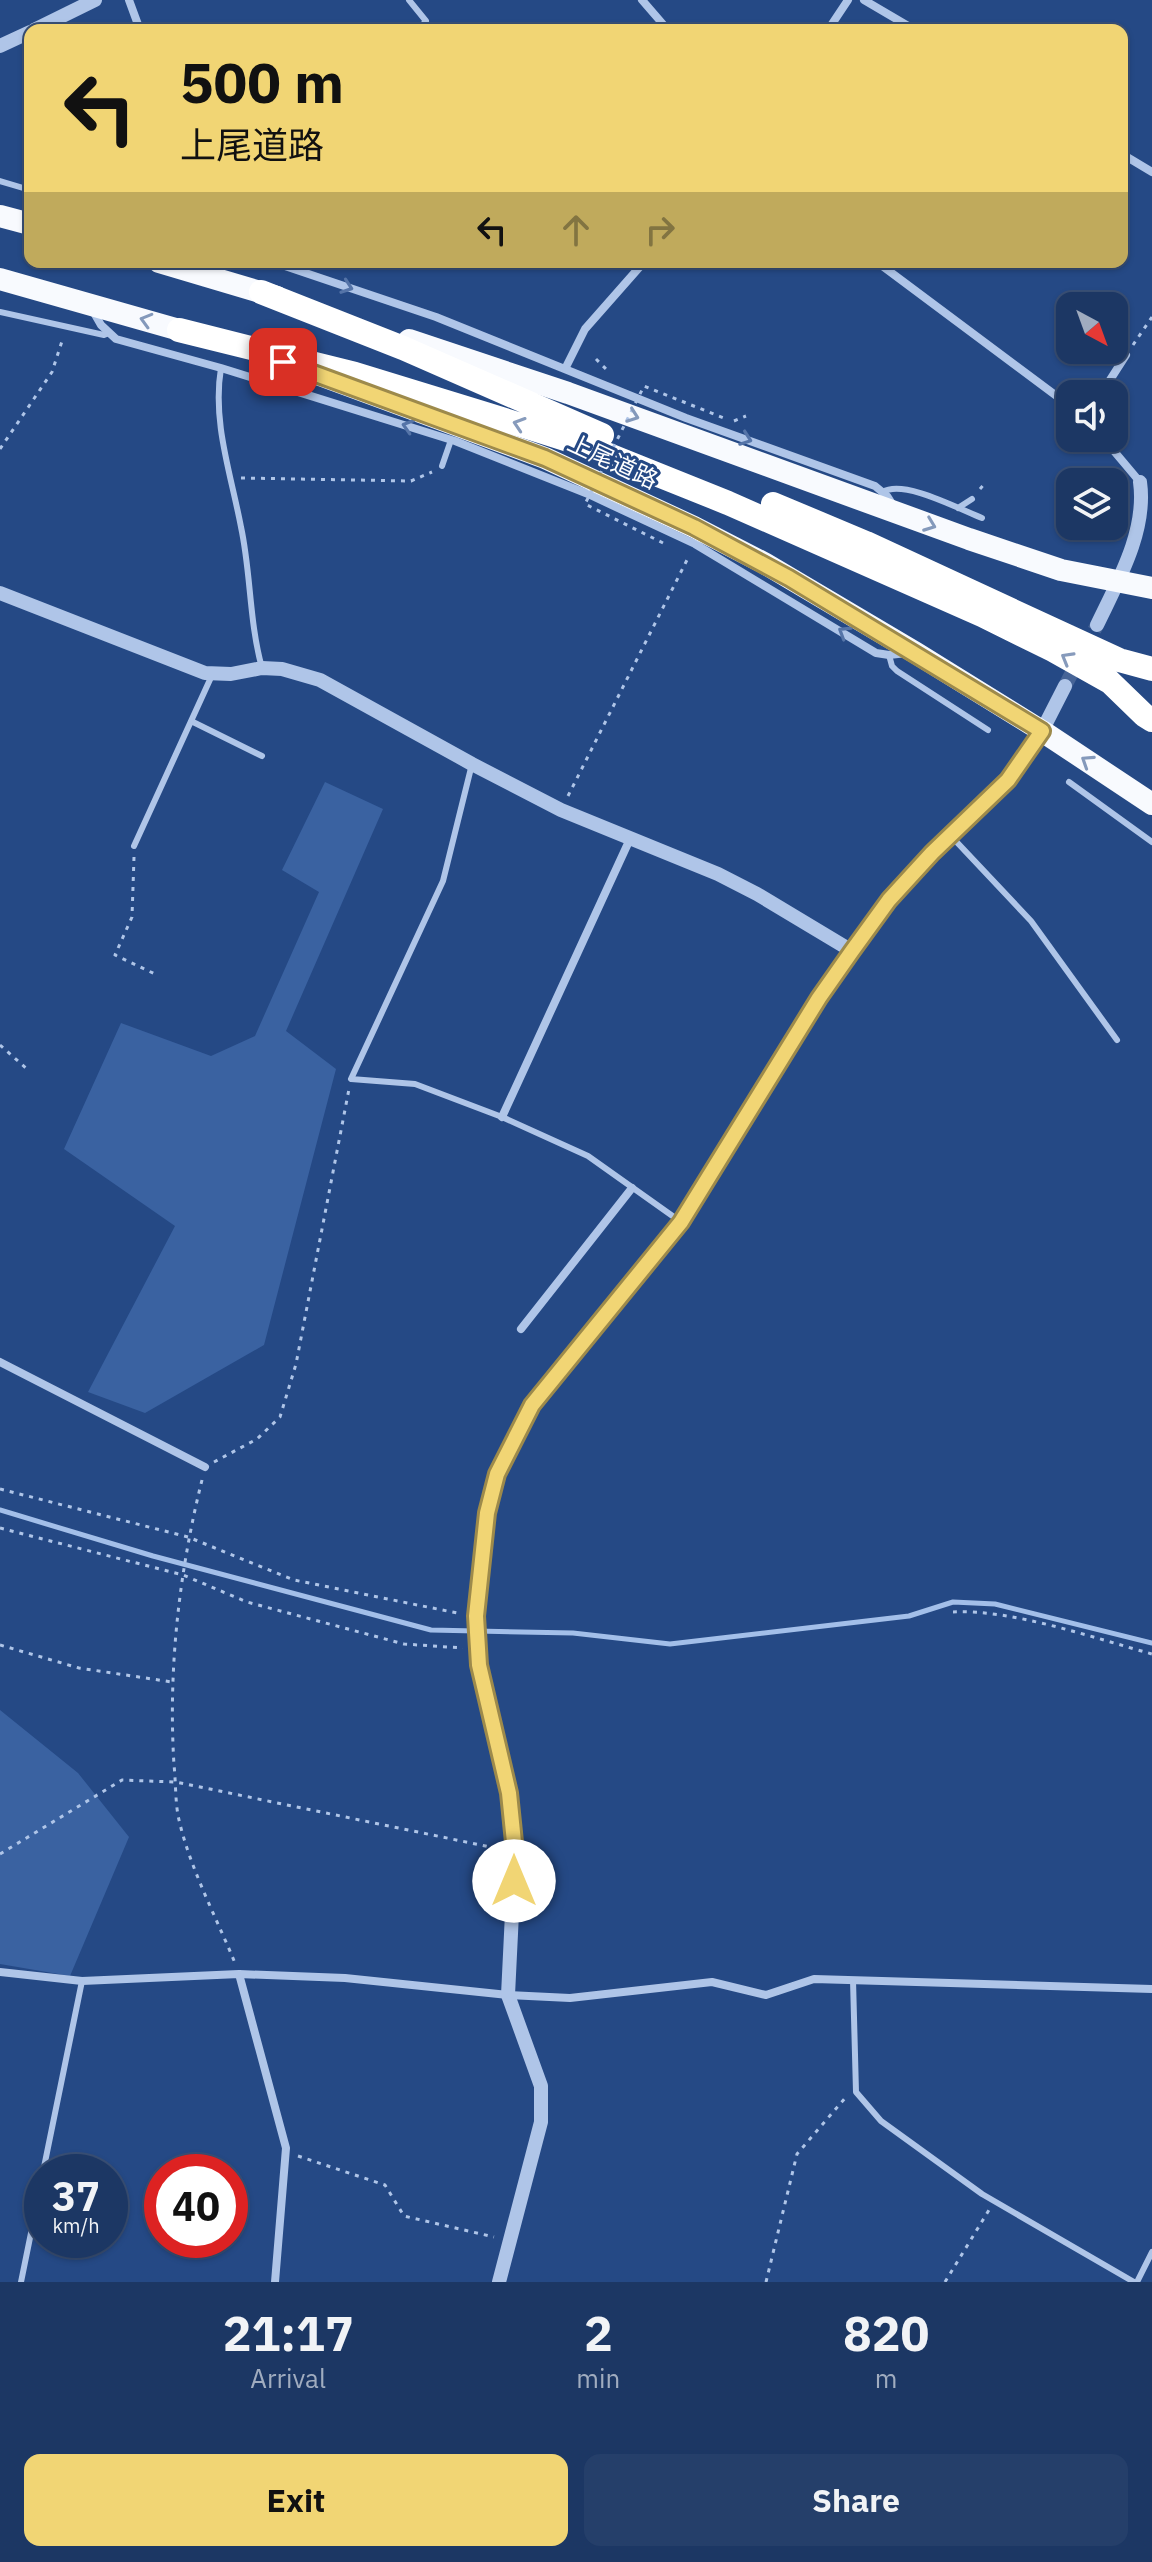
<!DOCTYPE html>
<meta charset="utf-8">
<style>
body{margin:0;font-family:"IBM Plex Sans","Noto Sans JP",sans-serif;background:#253f6a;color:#f1f3f6;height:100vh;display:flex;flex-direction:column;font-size:30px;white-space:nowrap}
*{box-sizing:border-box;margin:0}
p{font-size:26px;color:#a0acbf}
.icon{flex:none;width:44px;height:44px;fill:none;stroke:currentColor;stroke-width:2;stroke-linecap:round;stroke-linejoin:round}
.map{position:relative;height:2282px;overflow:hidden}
.side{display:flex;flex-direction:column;background:#1c3764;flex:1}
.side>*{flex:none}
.banner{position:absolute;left:24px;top:24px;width:1104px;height:244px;border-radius:16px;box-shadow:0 2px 6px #0004,0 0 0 2px #3a5178;background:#f1d574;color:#111;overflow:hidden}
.needle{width:52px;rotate:139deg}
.controls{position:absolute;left:1056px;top:292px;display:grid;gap:16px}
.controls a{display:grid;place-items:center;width:72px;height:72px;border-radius:16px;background:#1c3764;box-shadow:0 2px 6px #0004,0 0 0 2px #3a5178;font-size:40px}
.speed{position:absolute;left:24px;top:2154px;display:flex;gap:16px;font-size:40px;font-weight:700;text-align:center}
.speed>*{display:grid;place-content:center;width:104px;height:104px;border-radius:50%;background:#1c3764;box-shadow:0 2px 6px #0004,0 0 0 2px #3a5178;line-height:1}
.speed small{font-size:20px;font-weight:400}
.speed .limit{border:12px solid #d22;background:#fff;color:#111}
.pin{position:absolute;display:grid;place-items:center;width:68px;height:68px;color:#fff;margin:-34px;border-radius:16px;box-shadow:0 4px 12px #0006}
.me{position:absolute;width:88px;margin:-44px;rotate:0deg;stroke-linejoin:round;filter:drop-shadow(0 0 6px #0008)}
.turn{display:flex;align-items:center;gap:28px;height:168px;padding:0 24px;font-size:36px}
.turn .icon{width:104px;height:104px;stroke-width:2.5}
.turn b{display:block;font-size:56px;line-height:68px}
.lanes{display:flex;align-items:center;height:76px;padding:0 24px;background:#0003;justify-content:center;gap:40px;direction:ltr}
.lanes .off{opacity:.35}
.eta{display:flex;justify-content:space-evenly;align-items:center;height:136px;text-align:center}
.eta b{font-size:48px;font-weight:800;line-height:56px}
.cta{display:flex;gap:16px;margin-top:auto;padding:16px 24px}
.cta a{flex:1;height:92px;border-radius:16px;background:#f1d574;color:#111;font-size:32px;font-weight:800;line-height:92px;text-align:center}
.cta a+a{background:#253f6a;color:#f1f3f6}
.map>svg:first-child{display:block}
.green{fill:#3a62a1}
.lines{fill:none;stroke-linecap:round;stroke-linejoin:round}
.stream{stroke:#a3bfe9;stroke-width:5}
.tertiary-tunnel{stroke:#466497;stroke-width:14;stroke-dasharray:14 7;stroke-linecap:butt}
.path{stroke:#afc5e8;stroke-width:3;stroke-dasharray:4 6;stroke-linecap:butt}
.service{stroke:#afc5e8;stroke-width:6}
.minor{stroke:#afc5e8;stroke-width:8}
.tertiary{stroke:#afc5e8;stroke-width:14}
.trunk{stroke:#f8fafe;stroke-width:22}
.motorway{stroke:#fff;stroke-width:24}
.path-bridge{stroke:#afc5e8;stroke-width:3;stroke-dasharray:4 6;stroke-linecap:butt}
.oneway{stroke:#5574a8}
.oneway2{stroke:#8499bb}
.oneway3{stroke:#879bbc}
.route-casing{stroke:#9d8a4b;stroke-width:20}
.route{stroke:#f1d574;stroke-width:14}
.labels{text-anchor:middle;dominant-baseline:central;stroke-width:6;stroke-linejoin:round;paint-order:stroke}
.street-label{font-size:24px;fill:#fff;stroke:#254985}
</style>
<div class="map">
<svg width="1152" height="2282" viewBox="0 0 1152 2282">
<rect width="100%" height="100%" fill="#254985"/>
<path class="green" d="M325,782L383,809L286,1031L336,1069L264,1345L145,1413L88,1392L175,1226L64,1149L121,1023L211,1056L255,1036L319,892L282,870Z
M0,1710L78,1773L129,1837L70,1976L0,1964Z"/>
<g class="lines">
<path class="stream" d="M0,1510L153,1556L431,1630L573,1633L670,1644L909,1616L953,1602L995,1604L1152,1643"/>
<path class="tertiary-tunnel" d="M1065,686L1097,625"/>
<path class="path" d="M1133,345L1152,317
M596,359L608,371
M734,421L746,416
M0,449L52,372L63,338
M241,478L411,481L432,472
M980,489L985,483
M568,796L689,556
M134,857L132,917L115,955L157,975
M0,1045L27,1069
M214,1462L257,1439L280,1417L296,1364L349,1089
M202,1480C179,1572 168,1670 174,1765C176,1783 175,1803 179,1820C190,1868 216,1917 235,1963
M0,1489L188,1537L294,1580L462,1614
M0,1528L183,1575L247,1602L404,1644L463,1648
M953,1612C1012,1609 1094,1638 1152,1654
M0,1645L79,1668L172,1682
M0,1854L122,1780L176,1782L500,1849
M298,2156L385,2185L404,2216L494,2237
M766,2282L797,2154L846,2097
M945,2282L989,2210"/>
<path class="service" d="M409,0L426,21L418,30
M0,181L30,190
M0,312L104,335L109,333
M221,368C212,422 231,474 241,527C251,573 249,621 262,668
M442,466L451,440
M883,492C903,479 959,509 982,518
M958,508L972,499
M889,655L892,666L897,671L988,730
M191,721L262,756
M472,764L443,881L351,1079L415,1084L502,1117L588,1156L681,1222
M1069,782L1152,842
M951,836L1031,921L1117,1040
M134,846L213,673
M853,1980L856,2092L881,2121L982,2194L1134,2282
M43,2172L82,1981
M21,2282L42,2179
M1137,2282L1152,2252"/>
<path class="minor" d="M129,0L140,30
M642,0L668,30
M864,0L915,30
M828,30L848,0
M1122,154L1152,172
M273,262L436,317L686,418L875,486L887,496L894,507
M877,262L1070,406
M93,311L101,325L116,339L221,368L455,441L588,494L695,544L876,653L889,655L907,653
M565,369L585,329L644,262
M1101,394L1126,355
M1103,438L1140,482
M502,1117L630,839
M521,1329L632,1188
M0,1362L205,1467
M0,1972L82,1981L239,1974L345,1978L508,1995L570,1998L712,1982L766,1995L814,1979L1152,1989
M239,1974L286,2148L275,2282"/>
<path class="tertiary" d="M34,30L95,0
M0,46L30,32
M0,593L205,673L231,674L262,668L282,669L320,680L472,764L561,810L718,874L757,894L852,951
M1097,625C1118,581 1147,531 1140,482
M499,2282L541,2122V2086L508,1995L515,1852L509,1793L479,1665L476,1616L487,1513L497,1474L532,1405L681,1222L819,998L852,951L889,900L932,853L1008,780L1042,731L1065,686"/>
<path class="trunk" d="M0,216L30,224
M159,262L277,297
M0,279L197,335
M409,340L568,393L969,539L1061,570L1152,588
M317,374L545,458L694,527L764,563L916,653L1042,731L1152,804"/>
<path class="motorway" d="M261,292L403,348L602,435
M179,330L355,374L492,416L581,444L728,503L982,615L1053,650L1110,682L1144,715L1152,720
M773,504L866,543L1119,660L1152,669"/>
<path class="path-bridge" d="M663,543L585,504L644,386L726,419"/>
</g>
<defs><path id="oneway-chevron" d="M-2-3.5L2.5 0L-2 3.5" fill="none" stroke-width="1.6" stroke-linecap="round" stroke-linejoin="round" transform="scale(2)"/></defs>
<g class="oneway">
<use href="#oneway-chevron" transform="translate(347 287) rotate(19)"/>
<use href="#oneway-chevron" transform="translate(408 426) rotate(-163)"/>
<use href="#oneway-chevron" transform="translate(746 439) rotate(20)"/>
<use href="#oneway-chevron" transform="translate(844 632) rotate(-148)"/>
</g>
<g class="oneway2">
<use href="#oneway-chevron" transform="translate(146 320) rotate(-164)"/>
<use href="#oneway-chevron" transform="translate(633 416) rotate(20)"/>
<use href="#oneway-chevron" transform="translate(930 525) rotate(21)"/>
<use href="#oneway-chevron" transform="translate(1087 761) rotate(-147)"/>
</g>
<g class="oneway3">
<use href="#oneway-chevron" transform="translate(519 424) rotate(-162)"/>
<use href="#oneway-chevron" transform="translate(1067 658) rotate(-150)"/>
</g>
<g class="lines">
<g class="route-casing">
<path id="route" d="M283,362L545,458L694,527L789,578L1042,731L1008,780L932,853L889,900L852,951L819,998L681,1222L532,1405L497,1474L487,1513L476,1616L479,1665L509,1793L515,1852L514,1881"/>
</g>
<use href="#route" class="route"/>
</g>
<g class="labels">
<g class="street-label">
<text transform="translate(613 461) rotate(25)">上尾道路</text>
</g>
</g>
</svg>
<div class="controls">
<a><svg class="needle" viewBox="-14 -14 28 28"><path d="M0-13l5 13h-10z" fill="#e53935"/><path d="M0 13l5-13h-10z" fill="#a0acbf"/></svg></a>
<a><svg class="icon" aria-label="sound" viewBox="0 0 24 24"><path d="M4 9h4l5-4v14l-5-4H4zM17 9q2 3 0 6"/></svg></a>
<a><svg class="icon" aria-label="layers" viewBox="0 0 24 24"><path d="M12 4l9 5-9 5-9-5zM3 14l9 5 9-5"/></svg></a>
</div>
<div class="speed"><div>37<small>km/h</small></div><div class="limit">40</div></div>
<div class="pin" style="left:283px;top:362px;background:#d93025"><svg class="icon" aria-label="arrive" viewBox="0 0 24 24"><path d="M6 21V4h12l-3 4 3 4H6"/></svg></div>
<svg class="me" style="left:514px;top:1881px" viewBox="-20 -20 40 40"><circle r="19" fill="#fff"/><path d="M0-13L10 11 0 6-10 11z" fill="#f1d574"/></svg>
<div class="banner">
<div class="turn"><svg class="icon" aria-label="left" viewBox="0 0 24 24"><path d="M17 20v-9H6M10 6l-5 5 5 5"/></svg><div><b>500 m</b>上尾道路</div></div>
<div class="lanes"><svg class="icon" aria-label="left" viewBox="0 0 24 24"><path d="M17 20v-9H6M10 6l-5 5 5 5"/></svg><svg class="icon off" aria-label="ahead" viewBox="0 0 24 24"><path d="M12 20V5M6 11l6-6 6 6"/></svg><svg class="icon off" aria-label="right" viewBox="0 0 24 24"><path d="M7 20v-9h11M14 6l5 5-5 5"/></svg></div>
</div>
</div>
<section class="side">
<div class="eta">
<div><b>21:17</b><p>Arrival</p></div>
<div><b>2</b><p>min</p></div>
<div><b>820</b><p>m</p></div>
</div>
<div class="cta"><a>Exit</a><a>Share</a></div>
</section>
